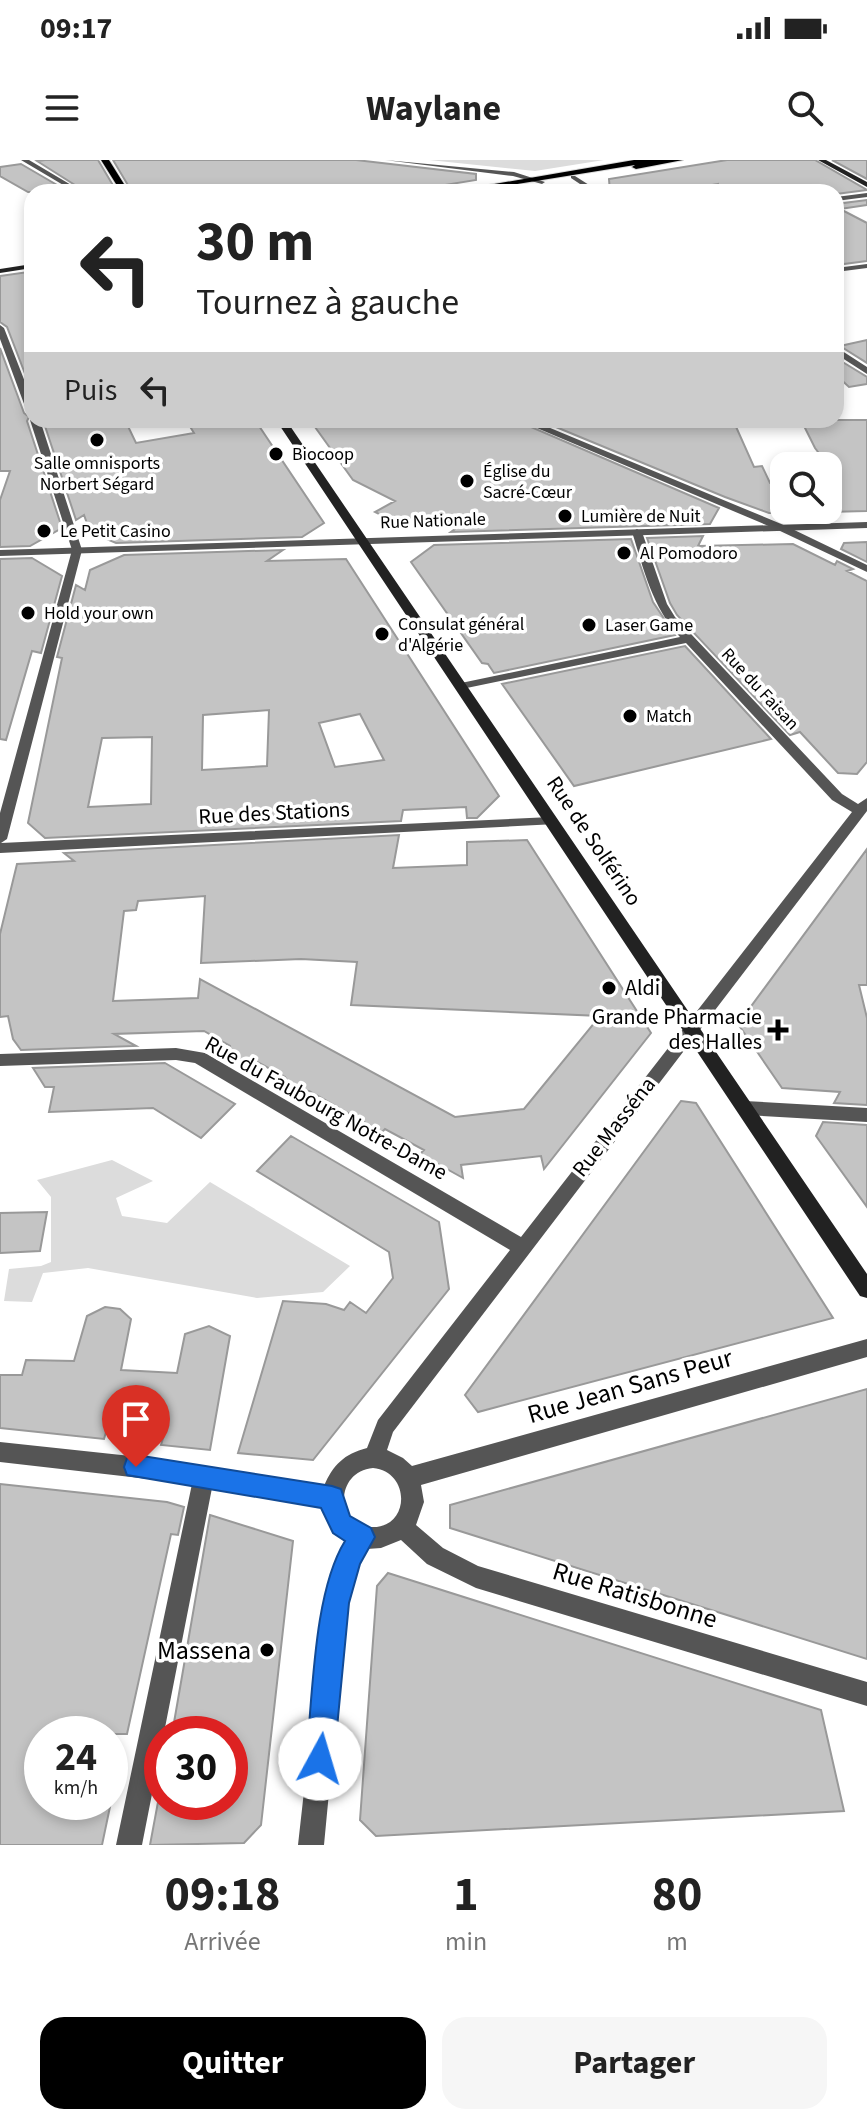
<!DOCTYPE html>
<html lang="fr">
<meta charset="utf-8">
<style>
body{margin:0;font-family:"Source Sans 3",sans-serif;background:#f6f6f6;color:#222;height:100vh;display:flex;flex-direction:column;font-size:30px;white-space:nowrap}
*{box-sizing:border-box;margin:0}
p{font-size:26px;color:#767676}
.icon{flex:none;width:44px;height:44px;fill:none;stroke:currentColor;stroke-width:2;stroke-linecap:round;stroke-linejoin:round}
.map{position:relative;height:1685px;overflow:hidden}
.details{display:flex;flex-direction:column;background:#fff;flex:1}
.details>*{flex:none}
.banner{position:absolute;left:24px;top:24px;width:820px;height:244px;border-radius:24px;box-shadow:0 4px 12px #0003;background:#fff;color:#222;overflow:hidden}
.fabs{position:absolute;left:770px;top:292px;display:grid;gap:16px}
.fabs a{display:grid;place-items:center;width:72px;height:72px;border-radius:16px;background:#fff;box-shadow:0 4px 12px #0003;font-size:40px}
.speed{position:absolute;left:24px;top:1556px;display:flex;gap:16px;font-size:40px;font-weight:700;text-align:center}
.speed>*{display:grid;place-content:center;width:104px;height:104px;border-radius:50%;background:#fff;box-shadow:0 4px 12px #0003;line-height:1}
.speed small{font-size:20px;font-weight:400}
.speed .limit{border:12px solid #d22;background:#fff;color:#111}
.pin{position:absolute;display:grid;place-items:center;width:68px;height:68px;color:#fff;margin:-82px -34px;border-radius:50% 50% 50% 0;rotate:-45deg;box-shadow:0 0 8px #0007}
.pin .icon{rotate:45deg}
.me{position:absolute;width:88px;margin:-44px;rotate:6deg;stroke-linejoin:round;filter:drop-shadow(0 0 6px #0008)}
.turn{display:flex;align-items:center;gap:28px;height:168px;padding:0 40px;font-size:36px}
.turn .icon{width:104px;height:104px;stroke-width:2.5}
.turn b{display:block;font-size:56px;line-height:68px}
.then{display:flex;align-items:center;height:76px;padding:0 40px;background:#0003;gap:16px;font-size:30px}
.eta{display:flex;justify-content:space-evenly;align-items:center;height:136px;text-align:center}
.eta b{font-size:48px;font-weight:700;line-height:56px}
.button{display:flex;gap:16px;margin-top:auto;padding:16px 40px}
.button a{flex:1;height:92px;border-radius:24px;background:#000;color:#fff;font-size:32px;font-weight:700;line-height:92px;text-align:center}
.button a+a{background:#f6f6f6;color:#222}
.status{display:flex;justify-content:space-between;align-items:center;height:56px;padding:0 40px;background:#fff;direction:ltr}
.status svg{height:22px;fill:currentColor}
header{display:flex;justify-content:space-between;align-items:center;height:104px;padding:0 40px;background:#fff;font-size:36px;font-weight:700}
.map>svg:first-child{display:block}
.green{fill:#dcdcdc}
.building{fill:#c4c4c4;stroke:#999;stroke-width:2;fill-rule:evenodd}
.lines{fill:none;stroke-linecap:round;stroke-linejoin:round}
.primary-casing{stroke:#dbdbdb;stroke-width:2}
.minor{fill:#555;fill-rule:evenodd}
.tertiary{fill:#555;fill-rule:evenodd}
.secondary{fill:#222;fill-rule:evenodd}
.primary{fill:#000;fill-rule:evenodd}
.route{fill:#1a73e8;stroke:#114b97;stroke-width:2}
.poi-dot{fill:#000;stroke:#fff;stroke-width:3}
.labels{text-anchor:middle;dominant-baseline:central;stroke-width:7;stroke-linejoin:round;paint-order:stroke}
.far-poi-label{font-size:18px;fill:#000;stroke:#fff;text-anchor:start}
.far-street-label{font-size:18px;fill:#000;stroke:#fff}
.street-label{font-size:22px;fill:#000;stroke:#fff}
.poi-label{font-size:22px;fill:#000;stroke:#fff;text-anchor:start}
.near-street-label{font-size:26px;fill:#000;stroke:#fff}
.near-poi-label{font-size:26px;fill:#000;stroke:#fff;text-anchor:end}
</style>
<div class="status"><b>09:17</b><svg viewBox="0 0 49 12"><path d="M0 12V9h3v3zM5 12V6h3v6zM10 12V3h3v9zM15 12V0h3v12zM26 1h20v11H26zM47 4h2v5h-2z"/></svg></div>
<header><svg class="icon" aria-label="menu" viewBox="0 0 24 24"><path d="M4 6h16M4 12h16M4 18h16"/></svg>Waylane<svg class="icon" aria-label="search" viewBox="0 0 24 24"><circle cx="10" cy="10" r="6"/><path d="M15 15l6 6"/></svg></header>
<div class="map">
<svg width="867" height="1685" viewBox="0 0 867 1685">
<rect width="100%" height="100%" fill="#fff"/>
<path class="green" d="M429,0H604L535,11Z
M112,1000L153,1021L116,1038L122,1056L167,1063L210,1022L350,1106L323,1132L257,1138L88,1108L43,1113L32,1142L4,1141L9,1109L41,1106L51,1102V1037L37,1020Z"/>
<path class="building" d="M45,0H98L117,32H86L37,1Z
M113,0H356L476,14V20L402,32H132Z
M727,0H815L867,30L836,34L718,32V24L673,32H610L609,19Z
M832,0H867V19Z
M21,4L69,32H28L0,16V7Z
M867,40V45L840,49L867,63V101L836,105V44Z
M28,112L32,117V232L7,167L0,162V116Z
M867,180V203L840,186Z
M0,188L24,253L29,257L27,261L62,368L30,386L0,387V340L10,311H0Z
M836,198L867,217V224L849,227L836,215Z
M43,260H125L136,283L194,273L186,260H255L324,363L302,377L116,383L90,372L84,355L76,360Z
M310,260H515L719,348L710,364L451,372L465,362L397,363L375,352L395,341L353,320Z
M539,260H733L754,307L762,306L770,323L784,322V353H769L725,337Z
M801,260H867V351L828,352V321H831L828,305L815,288Z
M703,376L698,386L793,384L835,405L837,401L853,409L847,411L867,421V602L857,614L838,613L800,572L790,575L677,455L670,443L647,378Z
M631,379L653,442L675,475L494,513L488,504L482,503L411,402L434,385Z
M867,382V402L841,389L844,383Z
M283,390L267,401L346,399L499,636L477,658H467L466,647L403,650L401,661L45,678L28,663L62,498L57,497L76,425L85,430L90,410L124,395ZM269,550L267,606L202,610L203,555ZM360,554L384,600L335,607L319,563ZM152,577L151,644L88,647L102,578Z
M32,398L62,416L41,493L32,491L6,580L0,579V399Z
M685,486L771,579L574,626L502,524Z
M399,675L393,708L467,705V682L527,680L651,873L544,1009L541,996L461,1005L463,1018L420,994L424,990L385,969L382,972L309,931L292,929L285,917L252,899L233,902L230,886L204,871L114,874L136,886L21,890L13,879L8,856L0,857V774L17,704L74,701L64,693ZM205,736L201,803L301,799L357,802L351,845L600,856L524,949L455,957L200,819L198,838L113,841L124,751L136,750L138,741Z
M867,689V825H859L867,858V945L834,943L840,932L782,928L738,864Z
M165,903L235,944L201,978L153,948L49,952L54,927H45L33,908Z
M681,941L696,943L833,1158L478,1252L465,1235Z
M823,962L867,965V1047L816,976Z
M291,976L439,1062L449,1129L313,1300L238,1293L283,1141L326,1144L344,1150L350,1142L366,1153L393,1118L389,1092L257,1011Z
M47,1052L40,1091L0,1093V1053Z
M105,1147L120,1149L131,1159L121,1210L177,1213L185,1174L209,1166L230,1176L210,1290L161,1285L163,1278L106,1272L104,1279L0,1268V1215H22L26,1200L74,1201L87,1156Z
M867,1229V1499L450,1368V1345Z
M0,1324L167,1342L184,1347L178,1375L171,1374L127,1574H42V1642H111L102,1685H0Z
M210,1355L293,1381L261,1665L244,1683L150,1685L158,1642H230V1574H172Z
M388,1413L821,1550L844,1651L376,1676L360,1660L377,1426Z"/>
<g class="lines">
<g class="primary-casing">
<path id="primary" d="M101,0H109L129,32H121Z
M634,0H683L636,9L632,7L635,5L468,32H448Z"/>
</g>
<path class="minor" d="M21,0H29L83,32H75Z
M385,0L514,12L545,22L542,24L513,16Z
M571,16H575L600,32H592L571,18Z
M867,33V37L836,41V37Z
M867,104V108L836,112V108Z
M0,165L4,168L32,240V255L27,252L0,179Z
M836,187L867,207V214L836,194Z
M32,258V260H40L82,390L7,679L1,683L551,657L556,658L558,661L556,664L0,693V653L72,390L30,260Z
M518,260H531L786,366L867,405V412L778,370Z
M637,369L642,372L667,444L675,457L842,634L858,644L867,638V651L393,1272L387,1290L403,1298L412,1306L867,1179V1197L421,1325L424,1342L416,1365L443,1388L478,1406L867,1522V1546L476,1428L427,1404L401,1380L381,1388L367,1389L358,1404L347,1443L324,1685H298L325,1443L337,1399L347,1381L332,1368L323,1347L212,1328L142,1685H116L192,1324L0,1302V1282L168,1300L324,1326C333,1305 344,1294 367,1288L378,1260L510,1090L195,903L176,900L0,906V894L176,888L205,893L521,1077L852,652L832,640L686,483L457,530V524L461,523L680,477C652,447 644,410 632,372ZM373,1308C412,1312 410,1370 370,1367C334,1364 336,1311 373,1308Z
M745,941L867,948V962L745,955L739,953L736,948L739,943Z"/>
<path class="tertiary" d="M867,362V368L0,396V390Z"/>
<path class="secondary" d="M818,0H826L867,22V27Z
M32,104V108L0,113V109Z
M276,260H286L867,1114V1138L860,1136Z"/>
<use href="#primary" class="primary"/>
</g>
<path class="route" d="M136,1295L332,1326L341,1329L350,1356L371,1368L375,1377L360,1404L349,1443L334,1599L330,1609L320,1613L310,1609L306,1599C313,1537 313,1433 345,1381L333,1373L321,1348L127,1315L124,1307L127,1298Z"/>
<g class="poi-dot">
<circle cx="97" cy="280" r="8"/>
<circle cx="276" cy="294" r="8"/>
<circle cx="467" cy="321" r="8"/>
<circle cx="565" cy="356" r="8"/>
<circle cx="44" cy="371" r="8"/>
<circle cx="624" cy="393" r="8"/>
<circle cx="28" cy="453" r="8"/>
<circle cx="589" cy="465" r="8"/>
<circle cx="382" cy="474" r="8"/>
<circle cx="630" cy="556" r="8"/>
<circle cx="609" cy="828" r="8"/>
<path d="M774 858h8v8h8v8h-8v8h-8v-8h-8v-8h8z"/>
<circle cx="267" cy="1490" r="8"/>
</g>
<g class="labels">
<g class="far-poi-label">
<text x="292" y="294">Biocoop</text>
<text x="97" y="303" text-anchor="middle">Salle omnisports<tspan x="97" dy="21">Norbert Ségard</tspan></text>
<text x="483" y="311">Église du<tspan x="483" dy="21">Sacré-Cœur</tspan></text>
<text x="581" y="356">Lumière de Nuit</text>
<text x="60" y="371">Le Petit Casino</text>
<text x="640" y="393">Al Pomodoro</text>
<text x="44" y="453">Hold your own</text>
<text x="398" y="464">Consulat général<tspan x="398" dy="21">d'Algérie</tspan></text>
<text x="605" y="465">Laser Game</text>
<text x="646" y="556">Match</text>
</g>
<g class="far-street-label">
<text transform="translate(433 361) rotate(-2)">Rue Nationale</text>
<text transform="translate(760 529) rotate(47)">Rue du Faisan</text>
</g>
<g class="street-label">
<text transform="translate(274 653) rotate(-3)">Rue des Stations</text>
<text transform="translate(594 681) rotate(56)">Rue de Solférino</text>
<text transform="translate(326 948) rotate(29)">Rue du Faubourg Notre-Dame</text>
<text transform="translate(614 967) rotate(-52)">Rue Masséna</text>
</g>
<g class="poi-label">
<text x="625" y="828">Aldi</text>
<text x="762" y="857" text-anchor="end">Grande Pharmacie<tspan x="762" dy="25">des Halles</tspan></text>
</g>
<g class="near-street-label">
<text transform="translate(630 1226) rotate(-16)">Rue Jean Sans Peur</text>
<text transform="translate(635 1435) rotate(17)">Rue Ratisbonne</text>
</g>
<g class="near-poi-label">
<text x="251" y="1490">Massena</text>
</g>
</g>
</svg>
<div class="fabs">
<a><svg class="icon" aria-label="search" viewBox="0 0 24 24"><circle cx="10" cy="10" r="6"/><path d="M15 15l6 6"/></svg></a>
</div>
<div class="speed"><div>24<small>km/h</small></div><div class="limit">30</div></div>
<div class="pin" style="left:136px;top:1307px;background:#d93025"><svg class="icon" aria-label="arrive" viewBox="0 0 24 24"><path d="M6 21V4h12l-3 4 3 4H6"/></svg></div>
<svg class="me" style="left:320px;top:1599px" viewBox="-20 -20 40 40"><circle r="19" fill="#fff"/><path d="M0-13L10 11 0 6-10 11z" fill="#1a73e8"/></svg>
<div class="banner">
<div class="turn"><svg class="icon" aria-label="left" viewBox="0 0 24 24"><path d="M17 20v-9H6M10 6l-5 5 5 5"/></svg><div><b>30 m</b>Tournez à gauche</div></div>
<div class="then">Puis<svg class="icon" aria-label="left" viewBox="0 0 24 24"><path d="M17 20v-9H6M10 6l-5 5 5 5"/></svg></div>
</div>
</div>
<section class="details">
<div class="eta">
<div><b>09:18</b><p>Arrivée</p></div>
<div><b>1</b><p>min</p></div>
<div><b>80</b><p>m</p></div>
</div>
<div class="button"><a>Quitter</a><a>Partager</a></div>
</section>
